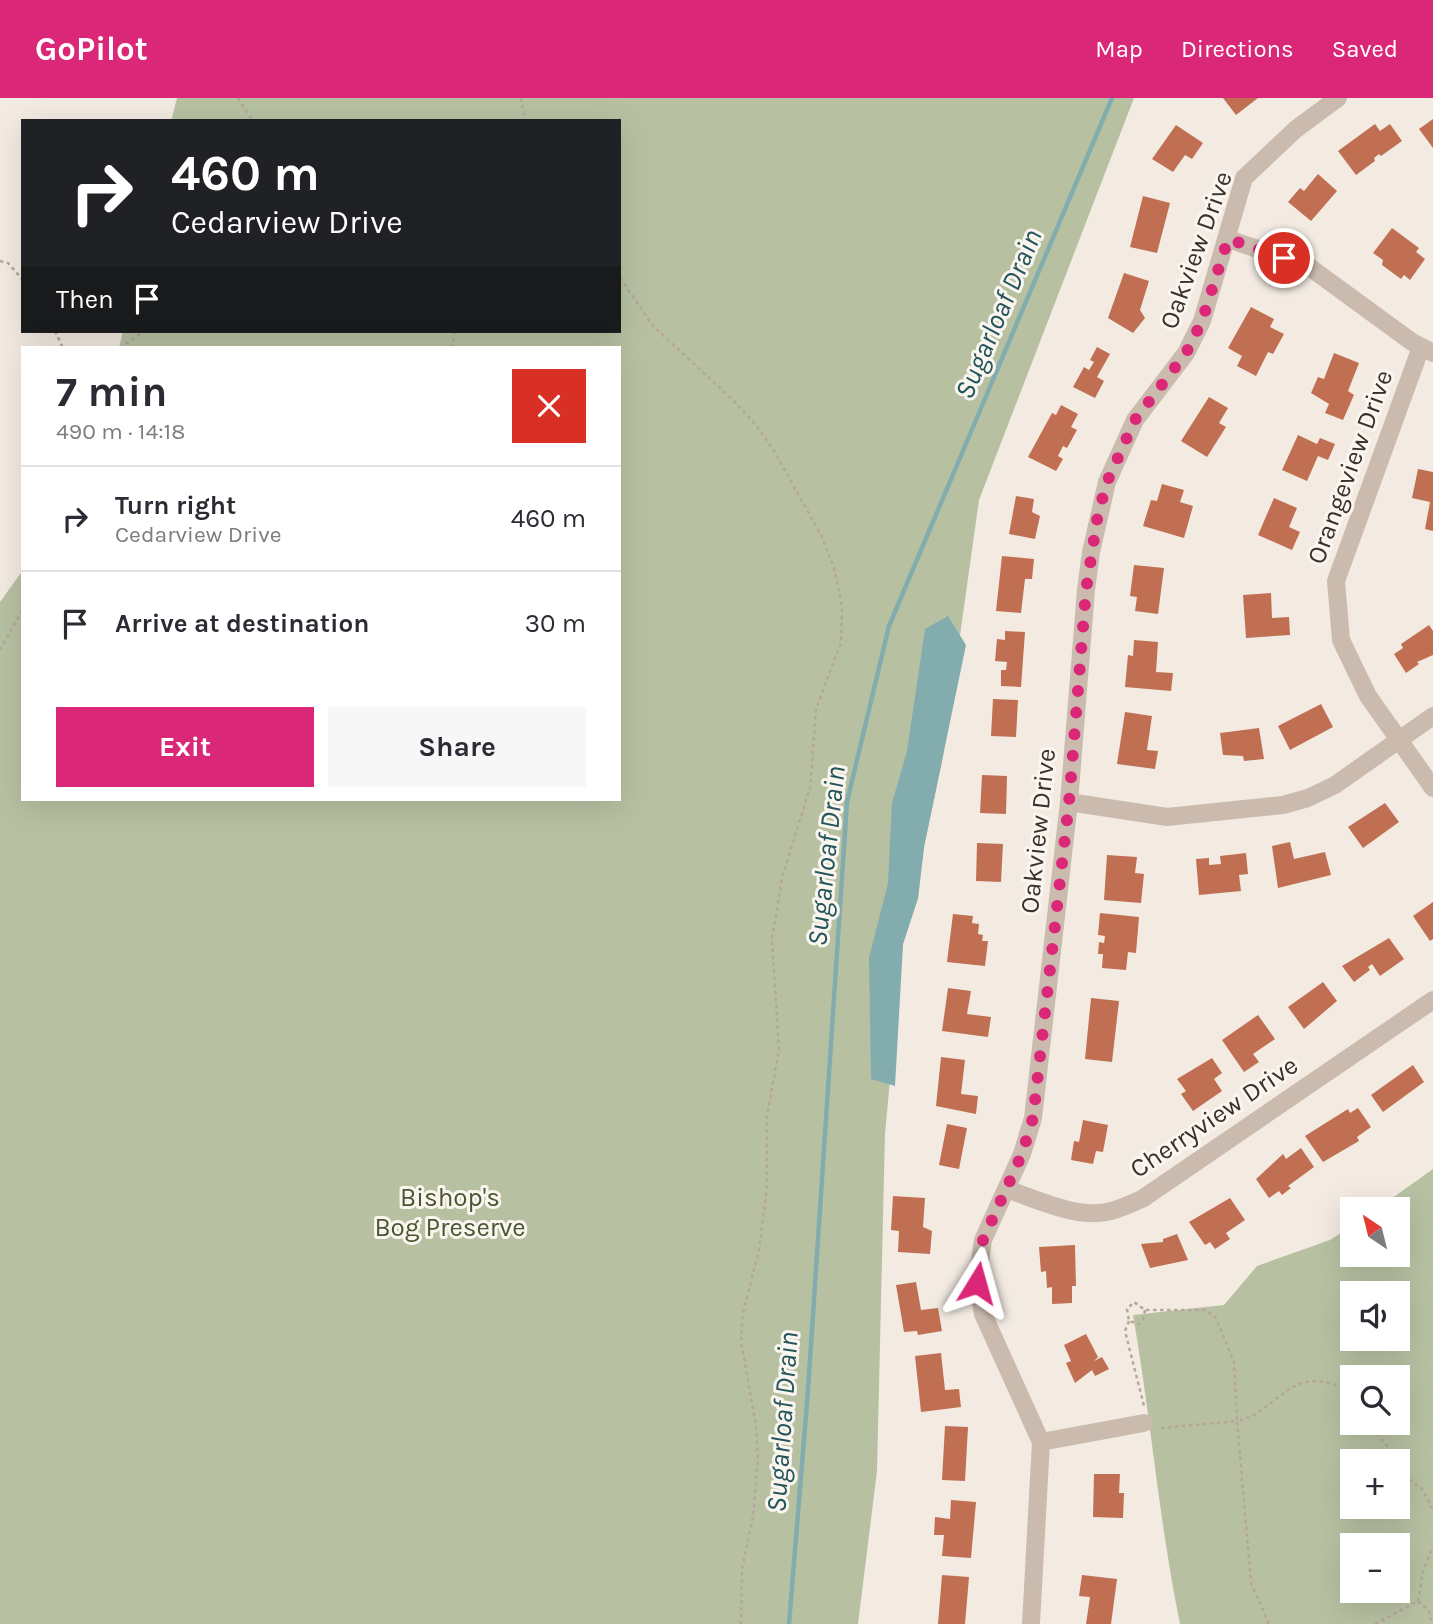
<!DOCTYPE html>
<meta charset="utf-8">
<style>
body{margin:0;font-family:Karla,sans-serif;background:#f7f7f7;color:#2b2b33;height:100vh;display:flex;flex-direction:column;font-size:26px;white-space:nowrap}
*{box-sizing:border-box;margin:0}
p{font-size:23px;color:#7c7c81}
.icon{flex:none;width:38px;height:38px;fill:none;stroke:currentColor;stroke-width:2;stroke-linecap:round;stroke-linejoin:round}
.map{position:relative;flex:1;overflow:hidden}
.panel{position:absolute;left:21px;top:248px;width:600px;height:455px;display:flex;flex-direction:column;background:#fff;border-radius:0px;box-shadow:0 7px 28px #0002}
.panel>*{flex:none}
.top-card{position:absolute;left:21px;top:21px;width:600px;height:214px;border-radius:0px;box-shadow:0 7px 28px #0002;background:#202124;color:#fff;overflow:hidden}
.needle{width:46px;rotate:325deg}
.fabs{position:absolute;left:1340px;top:1099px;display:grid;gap:14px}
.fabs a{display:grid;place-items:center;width:70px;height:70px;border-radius:0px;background:#fff;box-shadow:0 7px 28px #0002;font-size:35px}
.pin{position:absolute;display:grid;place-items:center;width:60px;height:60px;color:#fff;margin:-30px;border:4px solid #fff;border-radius:50%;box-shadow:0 2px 7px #0007}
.me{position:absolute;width:77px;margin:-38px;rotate:8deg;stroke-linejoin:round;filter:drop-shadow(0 0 5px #0008)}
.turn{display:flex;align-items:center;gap:24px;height:147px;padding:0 35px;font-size:32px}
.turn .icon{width:91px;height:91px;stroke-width:2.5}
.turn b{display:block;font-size:49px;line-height:60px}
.then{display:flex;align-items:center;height:66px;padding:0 35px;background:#0003;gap:14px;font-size:26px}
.round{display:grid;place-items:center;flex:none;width:74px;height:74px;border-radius:0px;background:#f7f7f7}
.headline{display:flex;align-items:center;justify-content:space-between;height:119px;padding:0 35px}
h1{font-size:42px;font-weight:700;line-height:52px}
.cta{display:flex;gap:14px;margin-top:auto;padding:14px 35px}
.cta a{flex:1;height:80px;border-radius:0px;background:#db2777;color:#fff;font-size:28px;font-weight:700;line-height:80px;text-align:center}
.cta a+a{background:#f7f7f7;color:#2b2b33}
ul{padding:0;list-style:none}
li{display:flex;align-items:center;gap:21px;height:105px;padding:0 35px;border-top:2px solid #e1e1e2}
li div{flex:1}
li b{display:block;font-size:26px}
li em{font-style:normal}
header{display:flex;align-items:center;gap:42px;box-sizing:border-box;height:98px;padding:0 35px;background:#db2777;color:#fff}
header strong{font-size:33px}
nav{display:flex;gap:38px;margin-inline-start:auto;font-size:24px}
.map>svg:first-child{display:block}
.green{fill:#b7c1a2;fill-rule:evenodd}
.water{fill:#82acae}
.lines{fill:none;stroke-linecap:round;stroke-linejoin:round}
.stream{stroke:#82acae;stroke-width:4.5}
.building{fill:#c06f53}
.path{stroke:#b7a698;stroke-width:2.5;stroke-dasharray:3.5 3.5;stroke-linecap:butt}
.minor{stroke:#cbbbae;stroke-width:18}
.route{stroke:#db2777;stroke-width:12;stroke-dasharray:0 21.6}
.labels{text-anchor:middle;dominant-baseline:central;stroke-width:6;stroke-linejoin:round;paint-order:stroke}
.street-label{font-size:26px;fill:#3a302c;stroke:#faf5ef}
.park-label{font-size:26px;fill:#495731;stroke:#faf5ef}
.water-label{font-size:28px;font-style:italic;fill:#23555a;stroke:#faf5ef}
</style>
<header>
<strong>GoPilot</strong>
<nav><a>Map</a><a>Directions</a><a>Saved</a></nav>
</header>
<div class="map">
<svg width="1433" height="1526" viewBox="0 0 1433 1526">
<rect width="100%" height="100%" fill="#f3ebe2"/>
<path class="green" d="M177,0H1134L979,402L943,659L924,749L918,800L903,846L885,1035L877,1373L858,1526H0V504L23,472V702H620V250H119L123,233H620V23H171Z
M1433,1071V1526H1180C1159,1424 1151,1320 1133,1217L1224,1207L1257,1168L1330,1142L1353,1127V1157H1398V1111H1377ZM1353,1195H1398V1241H1353ZM1353,1279H1398V1325H1353ZM1353,1363H1398V1409H1353ZM1353,1447H1398V1493H1353Z"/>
<path class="water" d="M948,518L966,547L924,749L918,800L903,846L895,988L871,981L869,860L888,785L892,705L907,653L925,531Z"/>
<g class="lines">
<path class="stream" d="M789,1526L808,1292L847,704L889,528L1112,0"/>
</g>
<path class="building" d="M1223,0H1258L1236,17Z
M1433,21V50L1419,31Z
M1375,26L1380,33L1390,26L1402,43L1381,58L1379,56L1374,60L1375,63L1356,77L1338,53Z
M1176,27L1203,45L1192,61L1185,57L1173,74L1152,61Z
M1318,76L1337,93L1311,123L1288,104L1300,90L1304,93Z
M1143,98L1170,105L1157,155L1130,149Z
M1392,130L1419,150L1416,154L1425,161L1410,182L1404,177L1401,181L1382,167L1383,162L1373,155Z
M1124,175L1149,183L1140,212L1145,220L1133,235L1108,220Z
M1251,209L1274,221L1270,229L1284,236L1273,256L1268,254L1256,278L1237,268L1242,258L1228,250Z
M1097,249L1110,256L1097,279L1104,283L1095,300L1073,289L1084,269L1089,272L1094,264L1090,262Z
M1334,255L1359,265L1348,293L1354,297L1343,322L1325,315L1329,306L1311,295L1318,279L1324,281Z
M1209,299L1228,310L1219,325L1226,329L1207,359L1181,343Z
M1061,307L1078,316L1071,329L1077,332L1067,350L1063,348L1058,358L1063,361L1056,373L1028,359L1052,315L1056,317Z
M1298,337L1317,346L1320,340L1335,346L1328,362L1318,358L1307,383L1282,372Z
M1418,371L1433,374V433L1425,431L1430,404L1412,400Z
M1162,386L1184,392L1180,404L1193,408L1184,440L1143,428L1151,402L1157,403Z
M1016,398L1034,401L1032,414L1040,418L1035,441L1009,436Z
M1274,400L1297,410L1289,429L1300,434L1292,452L1258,437Z
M1002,458L1034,461L1032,481H1025L1021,515L996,513Z
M1134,467L1164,470L1158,516L1135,513L1137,499L1130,498Z
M1271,495L1272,520L1289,519L1290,537L1246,540L1243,497Z
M1429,527L1433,533V557L1417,564L1419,566L1406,575L1394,556L1403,550L1401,546Z
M1005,533L1025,534L1021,589L1001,588V572H1006L1007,564L995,563L997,541L1005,542Z
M1134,542L1158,544L1156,574L1173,575L1171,593L1125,589L1128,557L1133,558Z
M993,601L1018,602L1016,639L991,638Z
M1321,606L1333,629L1290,652L1278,628Z
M1125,614L1152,618L1147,652L1158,653L1155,671L1117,666Z
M1259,630L1264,661L1244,663L1243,658L1223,657L1220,635Z
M982,677L1007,678L1006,716L980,715Z
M1385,705L1399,724L1363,750L1348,729Z
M1290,744L1294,761L1325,754L1331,777L1278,790L1272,748Z
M977,745L1003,746L1001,784L976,783Z
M1246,755L1248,776L1239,777L1241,793L1199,797L1196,761L1209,760V767L1221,766L1220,758Z
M1107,757L1137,759L1135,775L1144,776L1141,805L1104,802Z
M1433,804V841L1430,843L1413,818Z
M1100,815L1139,819L1136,855L1128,854L1126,872L1102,870L1103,856H1098L1099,844L1104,845L1105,838L1098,837Z
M953,816L973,818L972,825L979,826L978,836L983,837L982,843H988L985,868L947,864Z
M1389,840L1404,861L1380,878L1372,866L1368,869L1370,872L1354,884L1342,868Z
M1323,884L1337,903L1304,931L1288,909Z
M948,890L971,893L967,916L991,919L988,939L942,933Z
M1091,900L1119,903L1112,964L1085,961Z
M1258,917L1275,941L1253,956L1259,964L1244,974L1222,942Z
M941,959L965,962L961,996L978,998L976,1016L936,1008Z
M1212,960L1222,975L1214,981L1222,993L1193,1013L1181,996L1186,993L1177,981Z
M1413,967L1424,984L1383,1014L1371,997Z
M1358,1010L1371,1029L1357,1039L1359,1043L1323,1064L1305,1038L1348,1011L1350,1015Z
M1083,1022L1108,1027L1103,1054L1096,1053L1093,1066L1071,1062L1074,1043L1079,1044Z
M947,1026L967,1030L959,1071L939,1067Z
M1301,1050L1314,1069L1288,1088L1291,1090L1282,1097L1279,1093L1269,1100L1256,1081L1283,1056L1286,1061Z
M893,1098L925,1100L923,1129L932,1133L930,1156L898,1154L899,1133L891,1132Z
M1230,1100L1245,1122L1226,1135L1230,1141L1215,1151L1210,1144L1205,1147L1189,1124Z
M1177,1136L1188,1162L1150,1170L1141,1146L1163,1144V1141Z
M1075,1147L1076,1188H1072V1205L1052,1206V1189L1047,1190L1046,1173L1041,1174L1039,1149Z
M916,1184L921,1212L938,1210L942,1233L918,1237L917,1233L904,1234L896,1187Z
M1086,1236L1098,1259L1094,1263L1102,1259L1109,1271L1095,1278L1092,1272L1075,1285L1066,1265L1071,1263L1064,1247Z
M941,1255L945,1292L959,1291L961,1309L921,1314L915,1258Z
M945,1328L968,1329L965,1383L942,1382Z
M1094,1376H1120L1119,1395H1124L1123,1420L1093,1419Z
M951,1402L976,1404L971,1460L942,1458L944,1437H934L935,1419L950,1421Z
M942,1477L969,1479L965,1526H938Z
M1082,1477L1117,1481L1111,1526H1086L1090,1499L1079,1498Z"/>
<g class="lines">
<path class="path" d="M238,0L253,23
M521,0L525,23
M0,163L8,165L23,182
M620,180L653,228L733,302L755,326L773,351L822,439L834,470L842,508L841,545L816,611L810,690L782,780L772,841L779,952L767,1018V1089L759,1152L743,1215L741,1243L756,1328L758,1360L753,1419L742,1471L741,1526
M55,233L63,250
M120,250L144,233
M452,250L455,233
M0,552L23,511
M1145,1212L1143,1222L1139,1226L1129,1223L1127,1211L1134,1204L1145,1212H1206L1216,1220L1234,1264L1237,1323C1281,1313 1286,1266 1344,1290L1353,1309
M1129,1223L1125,1233L1144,1308
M1367,1325L1388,1349L1394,1363
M1161,1330L1237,1323L1251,1485L1269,1526
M1398,1373L1423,1392L1433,1412
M1418,1503L1423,1473L1433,1449
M1375,1526L1418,1503L1429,1513L1432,1526"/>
<path class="minor" d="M1228,141L1308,168L1412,244L1433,255
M1421,249L1336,483L1341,542L1368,598L1433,690
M1069,704L1167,719L1283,707L1308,700L1335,687L1433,618
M1006,1091C1037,1101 1078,1122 1111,1113C1122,1110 1132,1105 1142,1101L1433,902
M1041,1344L1144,1325
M1031,1526L1041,1344L983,1216L977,1185L983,1142L1022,1056L1033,1020L1069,704L1086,492L1091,454L1107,384L1135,322L1186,255L1202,223L1244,80L1296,31L1338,0"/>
</g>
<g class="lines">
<path class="route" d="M977,1185L983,1142L1022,1056L1033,1020L1069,704L1086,492L1098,416L1107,384L1135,322L1186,255L1202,223L1228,141L1284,160"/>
</g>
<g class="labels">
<g class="street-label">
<text transform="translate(1196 152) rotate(-70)">Oakview Drive</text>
<text transform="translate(1350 369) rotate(-70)">Orangeview Drive</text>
<text transform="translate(1038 733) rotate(-84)">Oakview Drive</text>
<text transform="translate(1214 1019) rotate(-34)">Cherryview Drive</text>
</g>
<g class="park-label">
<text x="450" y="1099">Bishop's<tspan x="450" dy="30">Bog Preserve</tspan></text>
</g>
<g class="water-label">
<text transform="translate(998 216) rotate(-67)">Sugarloaf Drain</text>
<text transform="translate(826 758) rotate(-84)">Sugarloaf Drain</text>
<text transform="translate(782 1324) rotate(-86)">Sugarloaf Drain</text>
</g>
</g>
</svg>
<div class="fabs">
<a><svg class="needle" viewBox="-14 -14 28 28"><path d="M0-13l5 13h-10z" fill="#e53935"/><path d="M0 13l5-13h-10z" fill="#7c7c81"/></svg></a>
<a><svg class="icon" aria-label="sound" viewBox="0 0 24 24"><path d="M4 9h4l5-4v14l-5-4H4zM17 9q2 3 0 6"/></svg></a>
<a><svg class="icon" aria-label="search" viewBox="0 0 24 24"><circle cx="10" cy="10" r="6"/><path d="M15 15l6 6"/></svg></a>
<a>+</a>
<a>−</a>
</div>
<div class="pin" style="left:1284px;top:160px;background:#d93025"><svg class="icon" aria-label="arrive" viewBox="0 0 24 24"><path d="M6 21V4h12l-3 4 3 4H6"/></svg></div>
<svg class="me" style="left:977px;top:1185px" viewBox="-20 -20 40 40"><path d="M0-17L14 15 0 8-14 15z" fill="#db2777" stroke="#fff" stroke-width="4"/></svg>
<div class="top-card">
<div class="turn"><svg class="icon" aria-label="right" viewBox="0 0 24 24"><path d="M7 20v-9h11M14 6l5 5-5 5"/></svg><div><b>460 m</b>Cedarview Drive</div></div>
<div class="then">Then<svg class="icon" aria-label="arrive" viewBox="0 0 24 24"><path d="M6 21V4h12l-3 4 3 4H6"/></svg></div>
</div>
<section class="panel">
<div class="headline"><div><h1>7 min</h1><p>490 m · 14:18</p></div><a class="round" style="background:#d93025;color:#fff"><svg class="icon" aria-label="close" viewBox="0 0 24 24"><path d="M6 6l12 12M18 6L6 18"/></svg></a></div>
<ul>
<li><svg class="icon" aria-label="right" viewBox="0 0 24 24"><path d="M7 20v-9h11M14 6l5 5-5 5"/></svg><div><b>Turn right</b><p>Cedarview Drive</p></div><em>460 m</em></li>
<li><svg class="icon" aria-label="arrive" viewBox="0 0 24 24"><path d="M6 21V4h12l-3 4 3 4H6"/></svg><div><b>Arrive at destination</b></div><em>30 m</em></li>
</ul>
<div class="cta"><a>Exit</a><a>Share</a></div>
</section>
</div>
